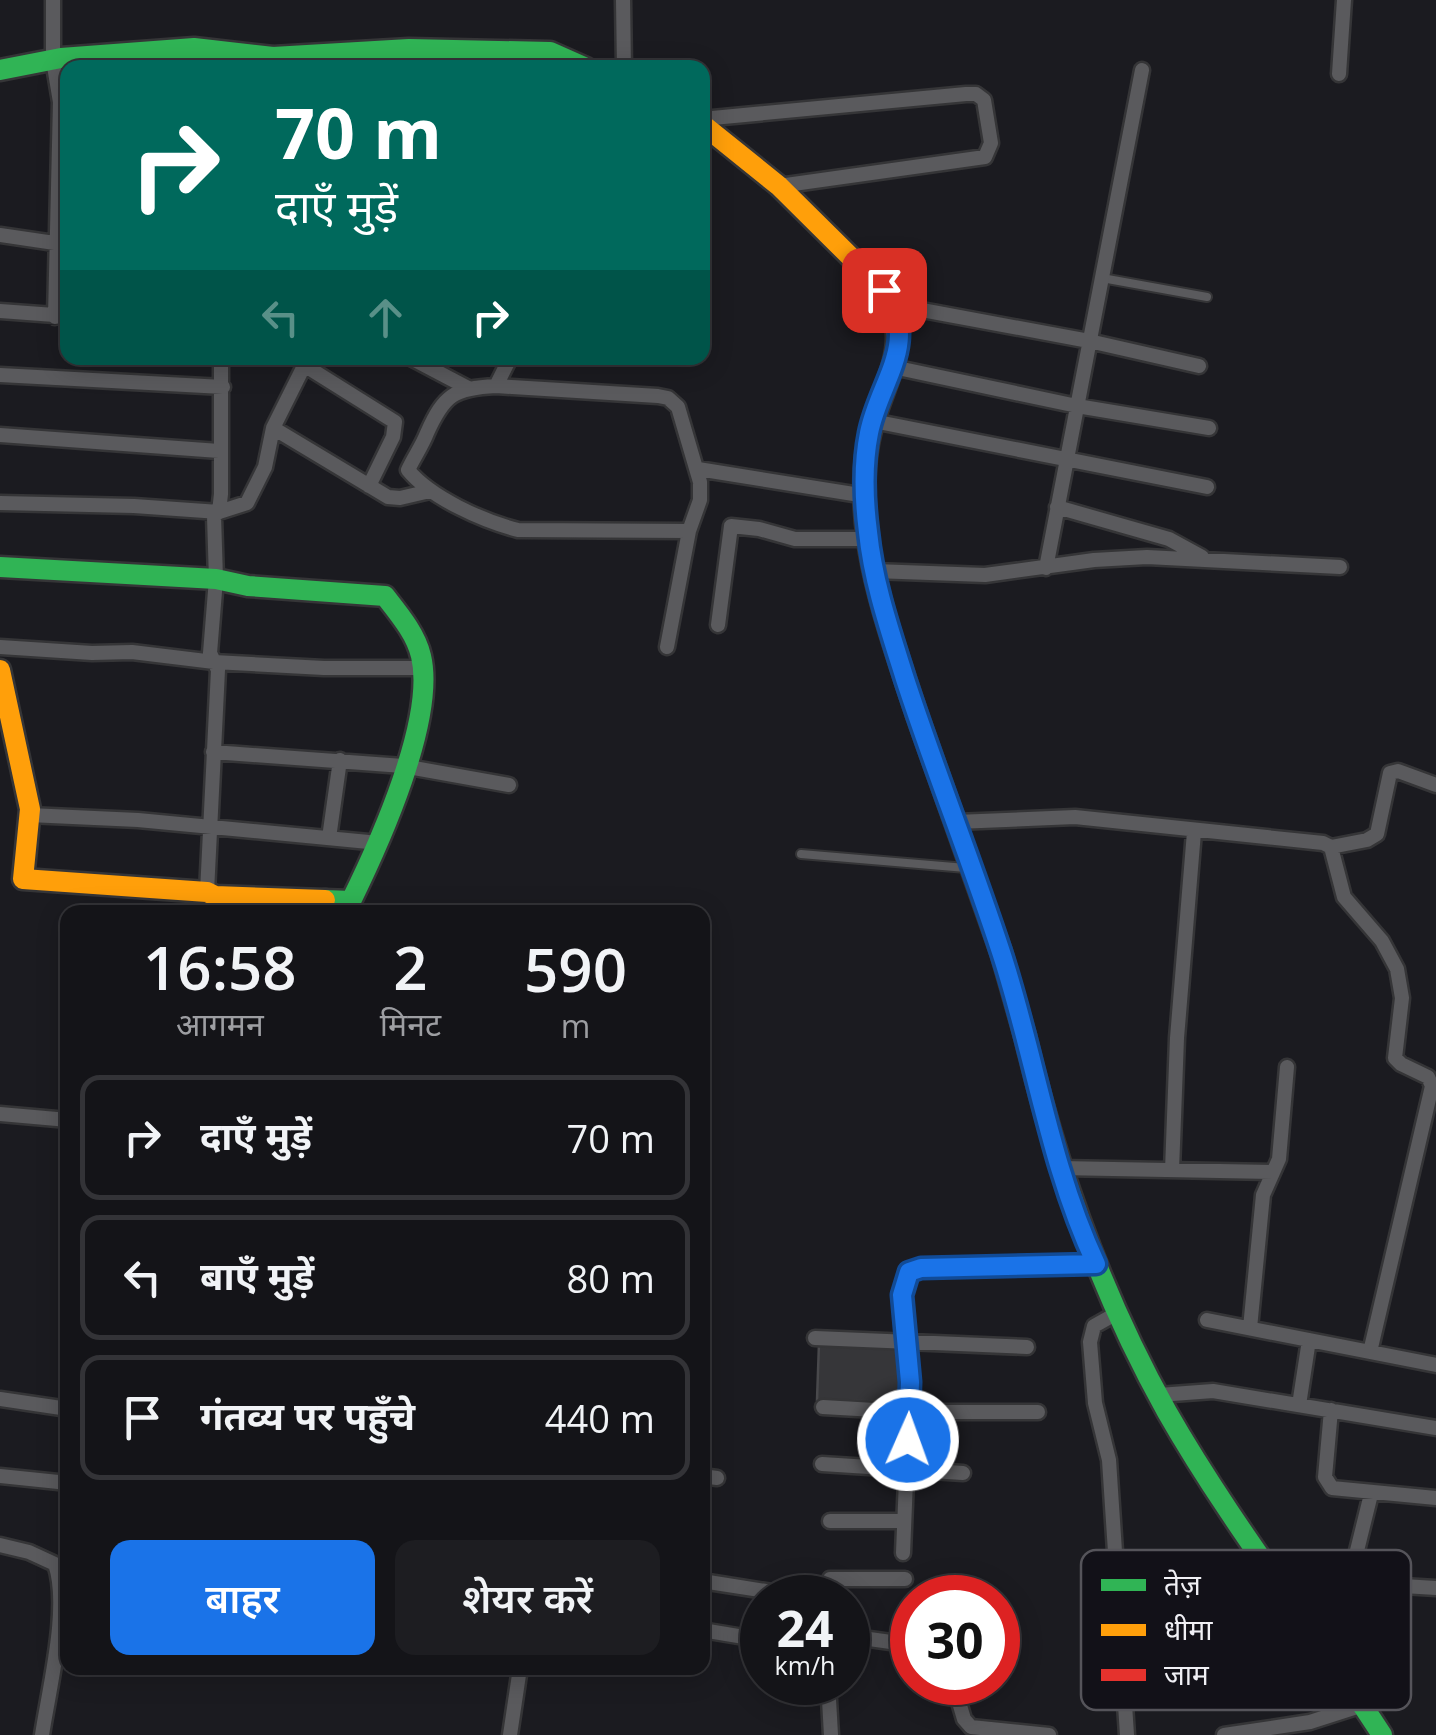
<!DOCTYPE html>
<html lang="hi">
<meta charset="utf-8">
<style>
body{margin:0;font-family:"Open Sans","Noto Sans Devanagari",sans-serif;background:#1d1d21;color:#f1f3f6;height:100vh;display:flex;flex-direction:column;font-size:38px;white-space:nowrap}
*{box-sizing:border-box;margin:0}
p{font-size:32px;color:#9d9ea2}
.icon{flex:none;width:55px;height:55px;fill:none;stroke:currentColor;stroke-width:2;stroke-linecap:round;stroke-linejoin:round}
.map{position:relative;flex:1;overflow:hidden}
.sheet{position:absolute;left:60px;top:905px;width:650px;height:770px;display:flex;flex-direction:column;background:#141418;border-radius:20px;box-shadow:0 5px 25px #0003,0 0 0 2px #333337}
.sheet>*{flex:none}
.top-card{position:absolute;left:60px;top:60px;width:650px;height:305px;border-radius:20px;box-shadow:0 5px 25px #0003,0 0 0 2px #333337;background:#00695c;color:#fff;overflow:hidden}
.speed{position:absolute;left:740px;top:1575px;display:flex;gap:20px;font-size:50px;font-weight:700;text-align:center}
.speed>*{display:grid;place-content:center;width:130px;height:130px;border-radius:50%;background:#141418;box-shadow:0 5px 25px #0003,0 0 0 2px #333337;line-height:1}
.speed small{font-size:25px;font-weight:400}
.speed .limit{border:15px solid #d22;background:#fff;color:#111}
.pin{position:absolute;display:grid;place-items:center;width:85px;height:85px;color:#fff;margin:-42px;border-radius:20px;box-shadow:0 5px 15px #0006}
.me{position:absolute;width:110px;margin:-55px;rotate:2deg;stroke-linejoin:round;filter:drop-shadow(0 0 8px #0008)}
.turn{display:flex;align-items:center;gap:35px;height:210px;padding:0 50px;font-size:45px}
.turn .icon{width:130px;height:130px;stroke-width:2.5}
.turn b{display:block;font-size:70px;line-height:85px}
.lanes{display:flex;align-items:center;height:95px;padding:0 50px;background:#0003;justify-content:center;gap:50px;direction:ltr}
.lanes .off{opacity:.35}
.eta{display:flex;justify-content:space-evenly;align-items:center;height:170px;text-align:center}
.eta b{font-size:60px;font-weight:600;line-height:70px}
.action{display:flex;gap:20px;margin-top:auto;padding:20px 50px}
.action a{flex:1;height:115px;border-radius:20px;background:#1a73e8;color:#fff;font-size:40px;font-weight:600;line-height:115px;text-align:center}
.action a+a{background:#1d1d21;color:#f1f3f6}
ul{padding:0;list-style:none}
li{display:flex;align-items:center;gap:30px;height:125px;margin:0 20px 15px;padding:0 30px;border:5px solid #333337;border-radius:20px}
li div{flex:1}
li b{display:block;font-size:38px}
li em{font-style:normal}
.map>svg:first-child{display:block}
.building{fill:#363639;stroke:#49494c;stroke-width:2.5}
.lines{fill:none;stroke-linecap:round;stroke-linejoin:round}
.lane-casing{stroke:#353537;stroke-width:12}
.street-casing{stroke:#353537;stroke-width:19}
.fast-casing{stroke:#353537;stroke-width:25}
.slow-casing{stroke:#353537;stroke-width:25}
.jam-casing{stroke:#353537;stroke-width:25}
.lane{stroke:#5a5a5d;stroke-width:8}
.street{stroke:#5a5a5d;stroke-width:14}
.fast{stroke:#30b455;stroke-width:20}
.slow{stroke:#ff9f0a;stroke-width:20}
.jam{stroke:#e5322d;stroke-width:20}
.route-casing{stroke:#114b97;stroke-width:25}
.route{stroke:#1a73e8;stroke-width:18}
.key{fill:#121118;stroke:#55545a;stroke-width:2.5}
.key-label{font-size:28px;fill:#f0f0f5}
</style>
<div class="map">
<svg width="1436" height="1735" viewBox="0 0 1436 1735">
<rect width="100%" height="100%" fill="#1b1b20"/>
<path class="building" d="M819,1343L907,1346L905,1402L817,1400Z"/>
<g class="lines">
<g class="lane-casing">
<path id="lane" d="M1102,278L1207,297
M801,854L966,868"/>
</g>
<g class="street-casing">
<path id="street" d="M53,0V60L60,102L55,317
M623,0L624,68
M1339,74L1344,0
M702,119L966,94H976L984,100L991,143L985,157L779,186
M0,235L68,245
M895,305L1089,341L1199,366
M0,311L68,316
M411,358L468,388
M510,358L496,386C454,388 444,395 427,433C422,446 414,457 408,470C431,498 483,521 518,530L689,531
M304,365L395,422L393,437L369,486
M893,367L1077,406L1209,428
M0,375L223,387
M496,386L658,396L668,398L678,407L700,482V500L689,531L667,647
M873,421L1207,487
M273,428L388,497L400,498L430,491
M0,435L219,451
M698,469L866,496
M0,503L134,506L219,512L247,503L265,467L273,428L308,358
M1057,507L1169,539L1202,557
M1046,568L1142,70
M874,571L985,575L1094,560L1147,557L1340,567
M718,625L731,526L759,529L795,539H869
M0,647L92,653L132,652L214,662L324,668H423
M213,752L403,766L509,785
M29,815L138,820L379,843
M956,822L1075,817L1323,843L1331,847L1344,897L1382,941L1397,969L1402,998L1395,1058L1401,1064L1428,1077L1432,1086L1370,1352
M329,838L340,760
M1331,847L1367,840L1377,834L1390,773L1398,771L1436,785
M207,892L218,670L210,653L216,579L214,516L219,512L221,494V358
M0,1114L68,1120
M1060,1168L1273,1172
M1172,1170L1177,1038L1194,832
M1119,1312L1094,1326L1090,1342L1095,1403L1109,1460L1127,1735
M1207,1320L1436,1365
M1250,1328L1263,1195L1279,1159L1287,1067
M815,1338L1027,1347
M1159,1395L1213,1391L1436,1428
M0,1399L68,1409
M1299,1405L1309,1340
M823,1407L909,1412H1038
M1331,1410L1325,1477L1332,1488L1436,1498
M822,1464L963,1473
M0,1476L68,1483
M702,1476L717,1478
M830,1521H904
M0,1545L29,1552L55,1564C70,1607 49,1688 42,1735
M903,1553L910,1382L903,1295L909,1272L921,1269L1096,1264
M1274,1578L1436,1588
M702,1581L810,1598
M1349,1583L1371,1494
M821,1598L830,1579H905
M702,1630L762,1640
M848,1636L912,1645
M828,1682L831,1735
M953,1682L964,1719L971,1727L1049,1735
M510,1735L520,1668
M1224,1735L1310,1722L1363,1705"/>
</g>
<g class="fast-casing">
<path id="fast" d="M0,70L61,58L194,48L273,57L409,49L550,52L586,68
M0,567L216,579L248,586L385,596C399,614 416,634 421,656C436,719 379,844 351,901L325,900
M1025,1036C1056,1167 1101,1294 1167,1412C1231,1524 1312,1626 1382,1735"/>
</g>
<g class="slow-casing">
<path id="slow" d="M702,124L779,186L884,290C917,350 878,385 868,444C852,536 889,629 917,715
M0,670L30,809L23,879L207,892L215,896L325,900"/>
</g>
<g class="jam-casing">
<path id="jam" d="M917,715L1001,952L1025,1036"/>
</g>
<use href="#lane" class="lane"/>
<use href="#street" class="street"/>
<use href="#fast" class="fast"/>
<use href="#slow" class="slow"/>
<use href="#jam" class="jam"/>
</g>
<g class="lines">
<g class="route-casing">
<path id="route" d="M884,290C921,343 879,381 869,433C863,463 864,501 868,532C873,582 890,631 905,679C935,771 971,860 1001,952C1035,1055 1049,1164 1096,1264L921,1268L909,1272L902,1295L910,1382L908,1440"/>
</g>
<use href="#route" class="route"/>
</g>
<rect x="1081" y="1550" width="330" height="160" rx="15" class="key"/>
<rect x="1101" y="1579" width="45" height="12" fill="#30b455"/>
<rect x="1101" y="1624" width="45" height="12" fill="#ff9f0a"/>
<rect x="1101" y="1669" width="45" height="12" fill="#e5322d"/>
<g class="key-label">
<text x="1164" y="1595">तेज़</text>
<text x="1164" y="1640">धीमा</text>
<text x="1164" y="1685">जाम</text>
</g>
</svg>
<div class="speed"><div>24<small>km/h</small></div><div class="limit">30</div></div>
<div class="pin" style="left:884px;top:290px;background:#d93025"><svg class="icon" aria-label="arrive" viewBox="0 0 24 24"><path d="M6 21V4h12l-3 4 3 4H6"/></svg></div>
<svg class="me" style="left:908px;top:1440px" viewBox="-20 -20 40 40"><circle r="17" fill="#1a73e8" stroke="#fff" stroke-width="3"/><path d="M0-11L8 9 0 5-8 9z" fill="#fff"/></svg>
<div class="top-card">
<div class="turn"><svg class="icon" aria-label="right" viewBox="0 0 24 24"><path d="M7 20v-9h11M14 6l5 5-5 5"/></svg><div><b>70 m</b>दाएँ मुड़ें</div></div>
<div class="lanes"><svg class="icon off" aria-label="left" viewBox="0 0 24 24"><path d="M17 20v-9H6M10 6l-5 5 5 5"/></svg><svg class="icon off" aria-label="ahead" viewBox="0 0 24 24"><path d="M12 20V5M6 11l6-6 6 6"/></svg><svg class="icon" aria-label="right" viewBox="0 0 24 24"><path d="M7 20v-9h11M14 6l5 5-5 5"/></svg></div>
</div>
<section class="sheet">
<div class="eta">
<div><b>16:58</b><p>आगमन</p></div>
<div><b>2</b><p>मिनट</p></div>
<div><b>590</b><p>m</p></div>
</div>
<ul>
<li><svg class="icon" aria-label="right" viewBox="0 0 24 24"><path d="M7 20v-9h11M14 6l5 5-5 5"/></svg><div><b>दाएँ मुड़ें</b></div><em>70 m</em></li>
<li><svg class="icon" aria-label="left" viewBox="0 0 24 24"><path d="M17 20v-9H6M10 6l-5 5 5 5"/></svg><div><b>बाएँ मुड़ें</b></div><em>80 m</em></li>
<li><svg class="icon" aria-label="arrive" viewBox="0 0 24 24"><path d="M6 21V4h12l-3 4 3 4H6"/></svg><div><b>गंतव्य पर पहुँचे</b></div><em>440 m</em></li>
</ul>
<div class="action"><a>बाहर</a><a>शेयर करें</a></div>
</section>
</div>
